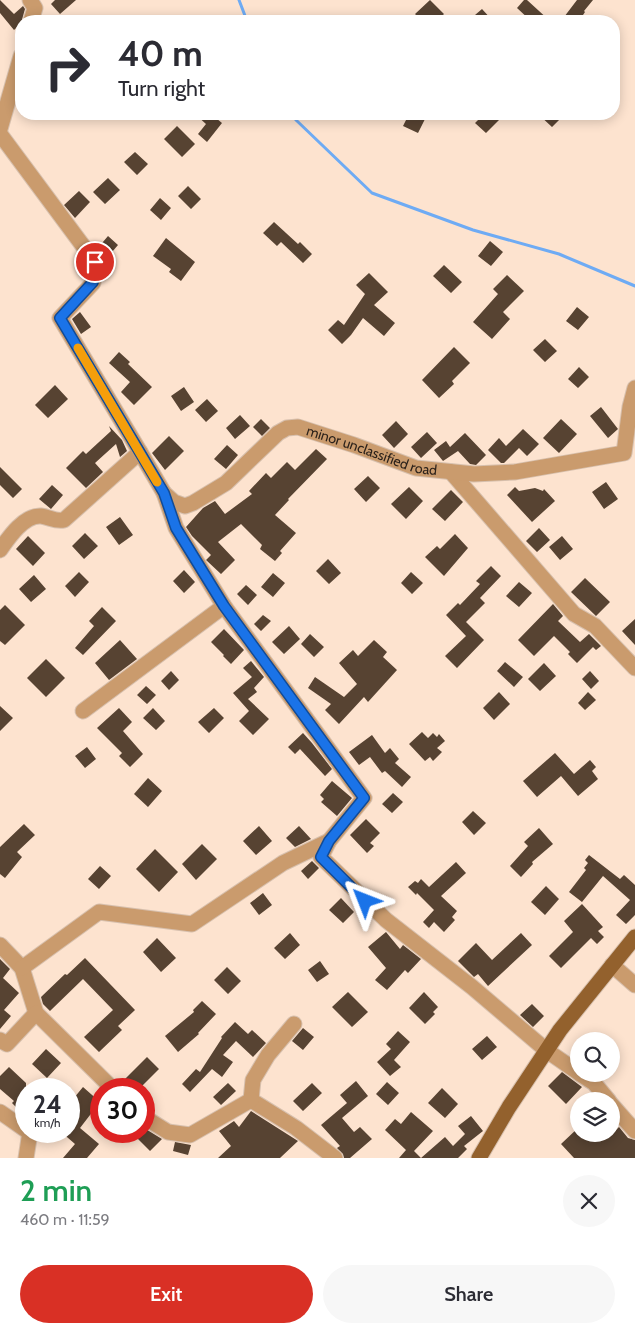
<!DOCTYPE html>
<meta charset="utf-8">
<style>
body{margin:0;font-family:Cabin,sans-serif;background:#f7f7f7;color:#2b2b33;height:100vh;display:flex;flex-direction:column;font-size:19px;white-space:nowrap}
*{box-sizing:border-box;margin:0}
p{font-size:16px;color:#7c7c81}
.icon{flex:none;width:28px;height:28px;fill:none;stroke:currentColor;stroke-width:2;stroke-linecap:round;stroke-linejoin:round}
.map{position:relative;height:1158px;overflow:hidden}
.side{display:flex;flex-direction:column;background:#fff;flex:1}
.side>*{flex:none}
.top-card{position:absolute;left:15px;top:15px;width:605px;height:105px;border-radius:20px;box-shadow:0 2px 12px #0003;background:#fff;color:#2b2b33;overflow:hidden}
.fabs{position:absolute;left:570px;top:1032px;display:grid;gap:10px}
.fabs a{display:grid;place-items:center;width:50px;height:50px;border-radius:50%;background:#fff;box-shadow:0 2px 12px #0003;font-size:25px}
.speed{position:absolute;left:15px;top:1078px;display:flex;gap:10px;font-size:25px;font-weight:700;text-align:center}
.speed>*{display:grid;place-content:center;width:65px;height:65px;border-radius:50%;background:#fff;box-shadow:0 2px 12px #0003;line-height:1}
.speed small{font-size:12px;font-weight:400}
.speed .limit{border:8px solid #d22;background:#fff;color:#111}
.pin{position:absolute;display:grid;place-items:center;width:42px;height:42px;color:#fff;margin:-21px;border:2px solid #fff;border-radius:50%;box-shadow:0 1px 5px #0007}
.me{position:absolute;width:55px;margin:-28px;rotate:315deg;stroke-linejoin:round;filter:drop-shadow(0 0 4px #0008)}
.turn{display:flex;align-items:center;gap:18px;height:105px;padding:0 20px;font-size:22px}
.turn .icon{width:65px;height:65px;stroke-width:2.5}
.turn b{display:block;font-size:35px;line-height:42px}
.round{display:grid;place-items:center;flex:none;width:52px;height:52px;border-radius:26px;background:#f7f7f7}
.headline{display:flex;align-items:center;justify-content:space-between;height:85px;padding:0 20px}
h1{font-size:30px;font-weight:600;line-height:38px;color:#1e9e55}
.primary-button{display:flex;gap:10px;margin-top:auto;padding:10px 20px}
.primary-button a{flex:1;height:58px;border-radius:30px;background:#d93025;color:#fff;font-size:20px;font-weight:600;line-height:58px;text-align:center}
.primary-button a+a{background:#f7f7f7;color:#2b2b33}
.map>svg:first-child{display:block}
.lines{fill:none;stroke-linecap:round;stroke-linejoin:round}
.stream{stroke:#6eabf4;stroke-width:3}
.building{fill:#574332}
.minor-casing{stroke:#d7c0ae;stroke-width:17}
.major-casing{stroke:#d7c0ae;stroke-width:17}
.minor{stroke:#ca9b6d;stroke-width:15}
.major{stroke:#93612d;stroke-width:15}
.route-casing{stroke:#114b97;stroke-width:12}
.route{stroke:#1a73e8;stroke-width:9}
.slow{stroke:#f59e0b;stroke-width:9}
.labels{text-anchor:middle;dominant-baseline:central;stroke-width:5;stroke-linejoin:round;paint-order:stroke}
.street-label{font-size:14px;fill:#2b211a;stroke:#fde3cf}
</style>
<div class="map">
<svg width="635" height="1158" viewBox="0 0 635 1158">
<rect width="100%" height="100%" fill="#fde3cf"/>
<g class="lines">
<path class="stream" d="M239,0L247,21
M293,114L296,120L372,193L473,230L559,254L635,286"/>
</g>
<path class="building" d="M0,0L14,14L23,6L25,9L21,23L14,30L0,13Z
M55,0H76L60,14L51,4Z
M430,0L444,14L437,21H422L415,14Z
M524,0H527L550,21H531L517,8Z
M577,0H593L584,11L585,12L579,21H561Z
M482,9L493,21H468Z
M195,114H211L222,123L207,142L198,134L206,124Z
M409,114H414L425,119L418,133L403,126Z
M484,114H505L486,133L475,123Z
M538,114H565L552,127Z
M177,126L195,144L182,157L164,139Z
M135,152L148,164L137,175L124,162Z
M108,178L120,190L105,204L93,192Z
M188,186L201,199L191,209L178,196Z
M79,191L90,202L75,218L64,205Z
M160,198L171,208L161,220L150,210Z
M274,222L298,244L300,242L312,254L303,263L281,242L277,246L263,233Z
M108,236L118,245L106,259L97,249Z
M166,238L195,262L181,281L169,272L171,269L153,256Z
M490,241L503,252L491,266L478,256Z
M444,265L462,282L451,293L433,276Z
M369,273L388,292L374,305L395,323L384,336L363,318L351,335L342,344L328,330L338,320L344,325L365,294L356,285Z
M507,275L524,291L503,312L510,319L492,339L473,322L498,294L493,289Z
M577,307L589,317L578,330L566,321Z
M80,312L91,327L81,334L72,319Z
M545,339L557,351L545,362L533,350Z
M454,347L470,363L452,381L454,384L439,398L422,380Z
M119,352L130,362L128,364L152,387L134,405L121,392L130,382L109,363Z
M579,367L589,377L578,388L568,379Z
M55,385L68,399L48,418L35,405Z
M184,387L194,402L181,411L171,396Z
M207,399L218,411L206,422L195,410Z
M601,407L618,429L608,438L590,416Z
M240,415L250,426L235,439L226,428Z
M261,419L270,428L262,436L253,427Z
M561,419L577,434L559,453L543,438Z
M396,421L408,434L394,448L382,435Z
M109,426L122,440L127,451L120,457L116,444L95,463L103,472L86,488L66,468L83,451L86,454L111,431Z
M523,429L539,444L527,456L519,448L504,463H501L488,450L499,438L506,446Z
M427,432L437,443L421,458L411,447Z
M465,433L486,455L476,465L470,464L458,451L443,461L434,450L446,441L450,447Z
M169,436L184,451L165,470L152,453Z
M227,445L238,455L226,469L214,459Z
M316,449L327,459L288,499L289,500L275,515L296,533L280,551L282,553L275,561L260,549L262,545L241,524L218,542L235,560L221,574L206,560L211,555L192,536L186,527L203,508L215,501L225,514L252,494L249,491L266,473L271,478L287,462L295,470Z
M0,467L22,489L13,498L0,485Z
M368,476L380,488L366,502L354,489Z
M606,482L618,499L604,509L592,492Z
M52,485L63,495L51,509L39,499Z
M409,487L423,501L406,519L391,504Z
M515,487L519,491L535,488L543,491L544,489L555,501L532,522L507,495Z
M451,490L463,502L445,521L432,509Z
M120,517L133,535L119,545L106,527Z
M539,528L550,540L537,552L526,541Z
M85,533L98,546L84,559L72,546Z
M455,534L468,548L444,576L425,557L437,546L440,549Z
M28,536L45,553L33,566L16,549Z
M562,536L573,549L560,560L549,547Z
M328,559L341,573L329,584L316,571Z
M491,566L501,576L480,598L485,603L466,622L484,640L457,668L445,656L466,636L446,615L458,603L460,605L480,584L476,581Z
M184,570L195,582L184,593L173,581Z
M79,572L89,582L75,597L65,586Z
M411,572L423,583L412,594L401,583Z
M273,573L285,583L273,597L261,587Z
M34,575L46,589L31,602L19,589Z
M585,578L610,602L596,616L571,592Z
M519,582L532,593L519,607L506,596Z
M246,585L257,595L248,605L237,594Z
M553,604L563,616L558,621L580,642L589,634L601,646L596,650L593,647L577,663L568,654L570,652L554,636L534,656L518,640Z
M5,605L25,625L5,645L0,641V610Z
M102,607L116,621L83,655L75,648L94,626L89,621Z
M263,615L271,621L261,631L254,624Z
M635,619V645L622,631Z
M289,626L300,639L284,654L272,642Z
M224,629L244,650L231,664L223,656L224,655L211,642Z
M310,634L324,647L314,657L301,644Z
M120,640L137,659L109,680L95,663Z
M374,640L387,652L383,657L397,670L368,702L364,697L339,724L325,710L331,704L308,688L315,677L344,697L357,684L339,663L353,650L358,656Z
M46,659L65,678L46,697L27,678Z
M251,661L264,677L254,688L257,692L248,699L269,719L253,735L239,721L249,711L233,693L252,677L243,668Z
M505,662L523,677L514,687L497,671Z
M544,663L556,676L540,691L528,679Z
M171,671L179,680L169,690L161,681Z
M590,671L599,681L591,689L582,679Z
M146,686L156,695L147,704L137,695Z
M499,692L510,704L494,720L483,708Z
M588,692L596,700L585,710L578,703Z
M0,706L13,718L0,731Z
M119,708L132,722L123,731L143,754L130,767L119,756L122,753L97,728Z
M153,708L165,721L156,730L143,718Z
M214,708L224,718L209,733L198,722Z
M422,732L428,738L433,733L437,737L439,734L445,741L437,748L442,752L433,761L430,757L425,761L409,744Z
M303,733L312,743L332,769L325,776L300,749L295,754L288,747Z
M372,735L385,753L390,748L399,759L395,763L411,777L402,787L385,771L382,773L370,757L359,765L349,752Z
M87,747L96,759L85,768L75,756Z
M555,753L574,774L590,760L596,767L592,771L598,779L578,796L561,776L537,797L523,781Z
M148,778L162,791L148,807L134,794Z
M332,781L352,798L337,816L321,802L324,799L320,795Z
M393,793L403,802L392,813L382,804Z
M473,811L486,823L474,835L462,822Z
M366,819L380,833L370,843L374,846L367,853L350,835Z
M24,824L35,835L17,852L22,857L5,878L0,874V847Z
M259,826L272,841L256,855L243,841Z
M299,826L311,839L295,847L286,838Z
M539,828L553,844L532,862L533,864L521,877L510,866L528,846L524,842Z
M202,844L217,859L196,880L182,864Z
M155,849L178,872L159,892L136,869Z
M589,855L620,879L624,875L635,885V915L626,924L616,915L630,900L603,876L582,902L569,892L586,870L584,868L588,863L585,860Z
M312,861L319,868L308,879L301,871Z
M456,862L466,873L441,896L457,911L452,917L455,920L444,932L434,922L429,928L423,922L434,910L417,893L416,895L408,887L415,881L418,883L421,879L429,887Z
M100,866L111,876L99,889L88,879Z
M546,886L559,899L545,915L531,902Z
M263,893L272,905L259,915L250,903Z
M341,898L354,912L343,923L329,910Z
M582,904L603,927L598,931L604,937L597,944L591,938L561,968L549,956L573,932L564,921Z
M386,932L400,949L403,945L421,959L408,973L405,970L387,990L375,980L386,968L368,947Z
M290,933L300,945L285,959L274,948Z
M521,933L532,945L488,986L478,974L474,977L458,961L476,943L492,960Z
M157,938L176,958L161,972L143,952Z
M85,958L135,1010L118,1026L122,1030L99,1052L84,1037L113,1010L83,979L50,1011L43,1004L41,997L65,974L67,975Z
M0,959L10,969L3,978L19,993L4,1010L11,1016L0,1029Z
M320,961L329,974L317,982L308,970Z
M227,967L241,981L228,994L214,980Z
M348,992L368,1012L352,1027L332,1007Z
M424,992L438,1007L433,1012L435,1014L425,1024L409,1008Z
M202,1001L216,1014L198,1033L199,1034L178,1052L165,1036L194,1012L193,1010Z
M532,1004L544,1016L533,1027L520,1015Z
M235,1022L248,1034L252,1030L266,1043L253,1057L236,1041L223,1055L233,1062L222,1077L212,1069L190,1092L182,1084L196,1069L200,1072L222,1038L221,1037Z
M303,1028L314,1037L303,1050L292,1041Z
M398,1031L410,1042L394,1060L401,1067L390,1076L377,1062L391,1049L386,1044Z
M487,1036L497,1047L482,1060L472,1049Z
M46,1049L61,1063L47,1078L32,1064Z
M147,1057L159,1069L139,1089H131L123,1081Z
M9,1067L26,1083V1117L12,1103L14,1101L0,1089V1076Z
M562,1072L582,1087L566,1104L548,1086Z
M356,1081L368,1096L342,1118L354,1132L360,1127L372,1139L350,1158H344L343,1154L337,1148L340,1146L321,1125L347,1103L340,1095Z
M387,1082L399,1093L388,1105L376,1094Z
M228,1083L236,1091L221,1105L213,1097Z
M312,1083L322,1093L303,1111L293,1101Z
M83,1087L100,1102L80,1128L99,1144L87,1158H63L75,1144L60,1131H69V1104Z
M442,1088L458,1104L445,1118L428,1103Z
M251,1111L298,1141L280,1158H218L231,1146L219,1131L234,1121L239,1127Z
M411,1112L433,1131L414,1151L421,1158L445,1137L453,1146L465,1134L458,1126L471,1116L483,1131L464,1146L467,1149L458,1158H399L406,1150L385,1130L395,1119L401,1124Z
M579,1127V1134H612L619,1127L628,1138L635,1140V1158H574L561,1144Z
M144,1128L162,1139L150,1151L130,1131H144Z
M175,1142L191,1145L188,1155L173,1151Z"/>
<g class="lines">
<g class="minor-casing">
<g id="minor">
<path d="M30,0L35,8L31,21"/>
<path d="M0,129L21,56"/>
<path d="M0,134L95,262L93,283L60,318L140,452"/>
<path d="M451,472L574,614L595,626L635,668"/>
<path d="M164,493L176,528L224,606L364,798L329,841L321,857L386,920L472,987L546,1050L579,1073"/>
<path id="s1" d="M0,550C9,537 24,515 41,516C50,517 55,522 64,520L140,452L164,493L174,502L185,506L193,503L226,483L278,433L287,428L298,427L354,445L416,468L474,474L515,472L624,453L630,407L635,388"/>
<path d="M83,711L224,606"/>
<path d="M0,945L22,968L36,1013L113,1089"/>
<path d="M612,965L635,985"/>
<path d="M22,968L99,912L192,924L283,863L329,841"/>
<path d="M0,1040L7,1044L36,1013"/>
<path d="M580,1074L594,1083L609,1101"/>
<path d="M251,1100L296,1128L335,1158"/>
<path d="M251,1100L253,1080L268,1055L294,1024"/>
<path d="M611,1104L635,1131"/>
<path d="M0,1112L26,1130"/>
<path d="M144,1117L168,1132L190,1135L251,1100"/>
<path d="M26,1158L30,1132L29,1131"/>
</g>
</g>
<g class="major-casing">
<path id="major" d="M479,1158L509,1107L560,1030L635,937"/>
</g>
<use href="#minor" class="minor"/>
<use href="#major" class="major"/>
</g>
<g class="lines">
<g class="route-casing">
<path id="route" d="M95,262L93,282L60,318L164,493L176,528L224,606L364,798L329,841L321,857L365,901"/>
</g>
<use href="#route" class="route"/>
<path class="slow" d="M78,348L157,482"/>
</g>
<g class="labels">
<g class="street-label">
<text stroke="none"><textPath href="#s1" startOffset="472">minor unclassified road</textPath></text>
</g>
</g>
</svg>
<div class="fabs">
<a><svg class="icon" aria-label="search" viewBox="0 0 24 24"><circle cx="10" cy="10" r="6"/><path d="M15 15l6 6"/></svg></a>
<a><svg class="icon" aria-label="layers" viewBox="0 0 24 24"><path d="M12 4l9 5-9 5-9-5zM3 14l9 5 9-5"/></svg></a>
</div>
<div class="speed"><div>24<small>km/h</small></div><div class="limit">30</div></div>
<div class="pin" style="left:95px;top:262px;background:#d93025"><svg class="icon" aria-label="arrive" viewBox="0 0 24 24"><path d="M6 21V4h12l-3 4 3 4H6"/></svg></div>
<svg class="me" style="left:365px;top:901px" viewBox="-20 -20 40 40"><path d="M0-17L14 15 0 8-14 15z" fill="#1a73e8" stroke="#fff" stroke-width="4"/></svg>
<div class="top-card">
<div class="turn"><svg class="icon" aria-label="right" viewBox="0 0 24 24"><path d="M7 20v-9h11M14 6l5 5-5 5"/></svg><div><b>40 m</b>Turn right</div></div>
</div>
</div>
<section class="side">
<div class="headline"><div><h1>2 min</h1><p>460 m · 11:59</p></div><a class="round"><svg class="icon" aria-label="close" viewBox="0 0 24 24"><path d="M6 6l12 12M18 6L6 18"/></svg></a></div>
<div class="primary-button"><a>Exit</a><a>Share</a></div>
</section>
